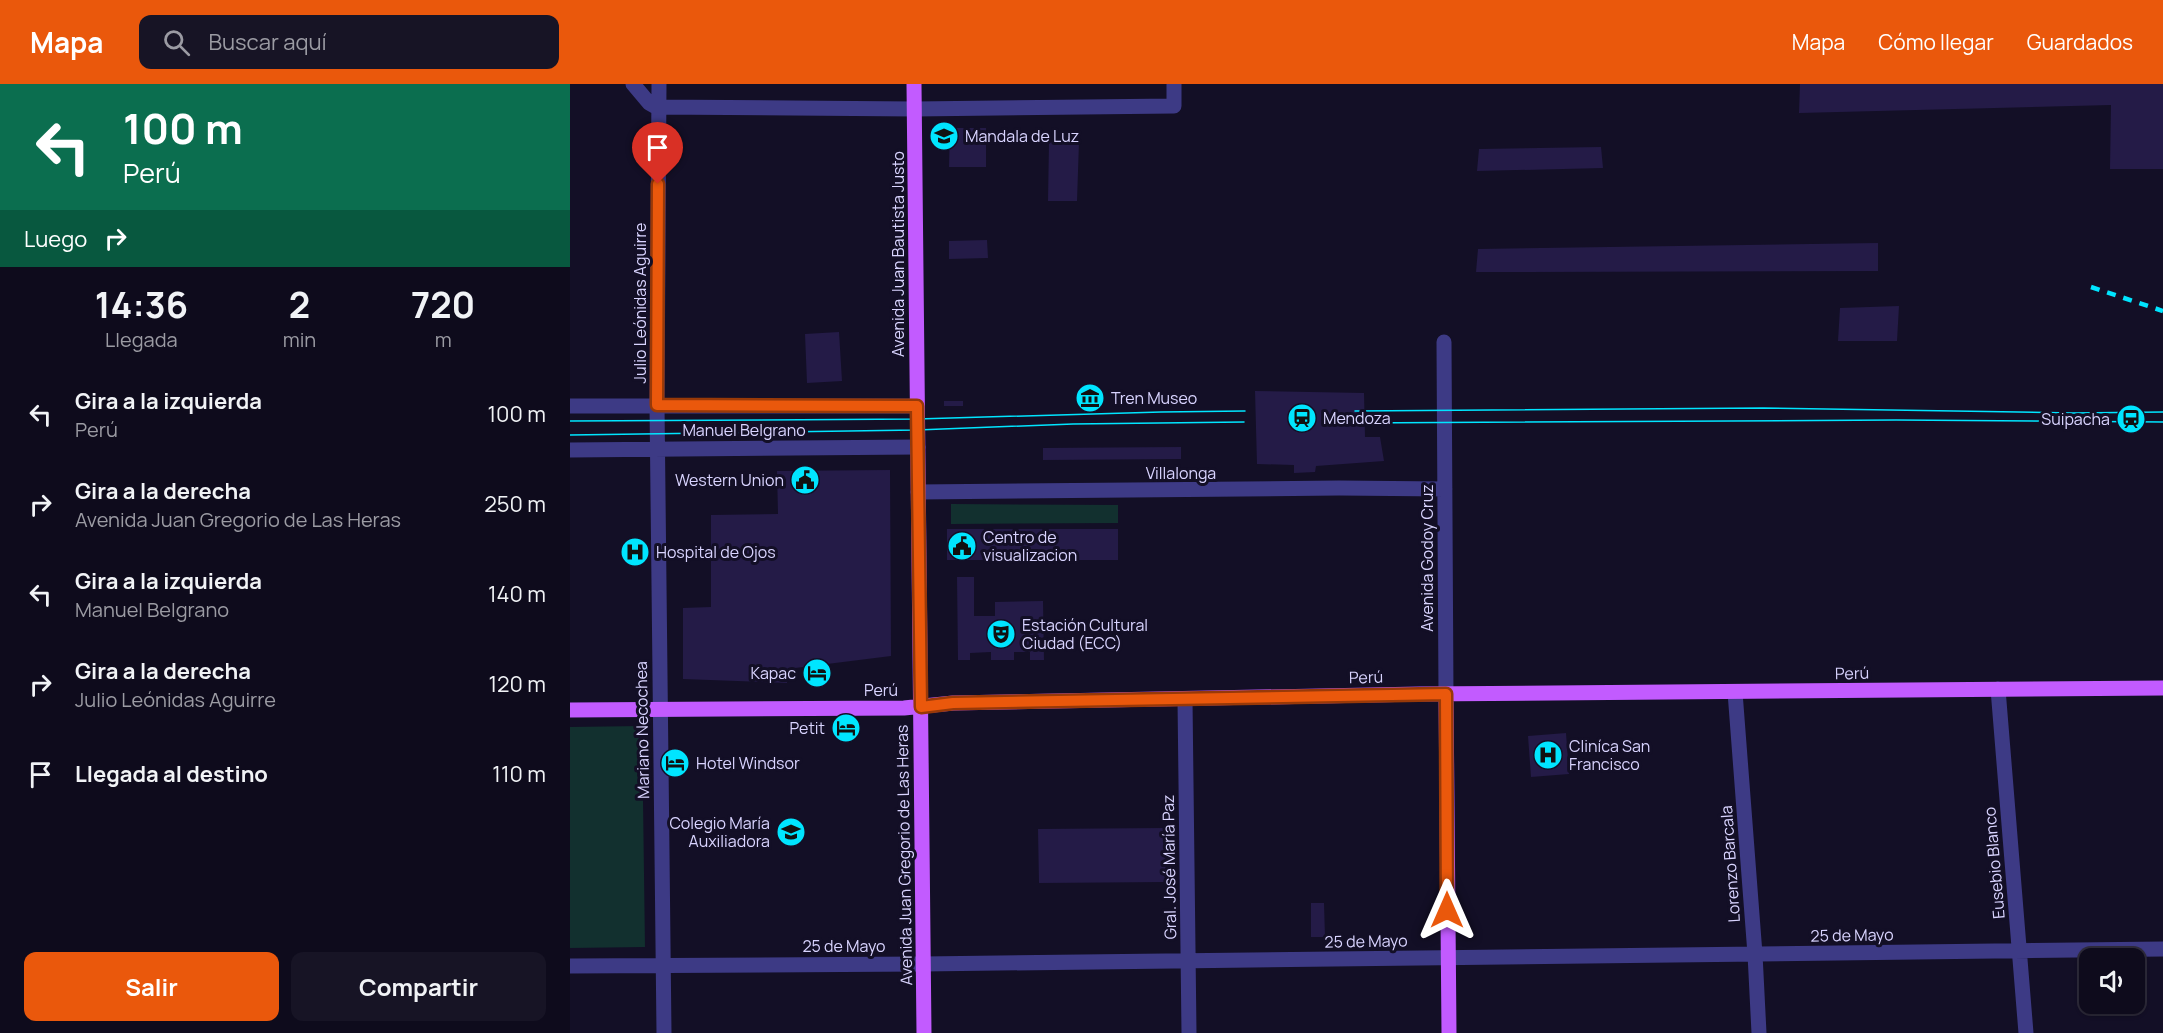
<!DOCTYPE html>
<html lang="es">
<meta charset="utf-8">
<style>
body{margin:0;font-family:Manrope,sans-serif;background:#171425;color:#f1f3f6;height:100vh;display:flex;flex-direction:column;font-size:22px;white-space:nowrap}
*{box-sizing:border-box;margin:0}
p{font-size:20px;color:#9b9ba3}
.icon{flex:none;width:33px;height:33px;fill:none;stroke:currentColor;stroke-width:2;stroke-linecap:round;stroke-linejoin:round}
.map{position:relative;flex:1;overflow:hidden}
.side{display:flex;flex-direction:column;background:#0e0b1c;width:570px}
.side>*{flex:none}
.guide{background:#0b6e4f;color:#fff;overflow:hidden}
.fabs{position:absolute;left:1509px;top:864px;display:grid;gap:12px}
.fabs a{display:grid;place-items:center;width:66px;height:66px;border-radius:12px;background:#0e0b1c;box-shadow:0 2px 4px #0004,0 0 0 2px #2e2b3b;font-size:30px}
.pin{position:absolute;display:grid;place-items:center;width:51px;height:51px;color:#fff;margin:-62px -26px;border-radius:50% 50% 50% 0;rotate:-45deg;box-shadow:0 0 6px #0007}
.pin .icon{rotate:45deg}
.me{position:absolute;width:66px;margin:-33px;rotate:0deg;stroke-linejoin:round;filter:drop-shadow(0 0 4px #0008)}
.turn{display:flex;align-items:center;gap:21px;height:126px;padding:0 24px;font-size:27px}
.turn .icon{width:78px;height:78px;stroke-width:2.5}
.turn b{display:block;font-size:42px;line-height:51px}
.then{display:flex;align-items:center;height:57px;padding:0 24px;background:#0003;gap:12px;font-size:22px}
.eta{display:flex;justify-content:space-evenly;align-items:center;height:102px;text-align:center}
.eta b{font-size:36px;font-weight:700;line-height:42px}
.button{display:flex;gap:12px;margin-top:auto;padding:12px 24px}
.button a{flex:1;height:69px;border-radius:12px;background:#ea580c;color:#fff;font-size:24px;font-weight:700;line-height:69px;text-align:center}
.button a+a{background:#171425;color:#f1f3f6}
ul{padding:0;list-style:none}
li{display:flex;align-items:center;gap:18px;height:90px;padding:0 24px}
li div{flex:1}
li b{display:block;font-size:22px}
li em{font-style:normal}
header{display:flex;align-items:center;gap:36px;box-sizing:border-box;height:84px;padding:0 30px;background:#ea580c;color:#fff}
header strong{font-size:28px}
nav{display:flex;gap:33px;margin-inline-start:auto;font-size:21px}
.search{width:420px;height:54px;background:#171425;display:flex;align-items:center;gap:15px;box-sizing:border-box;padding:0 21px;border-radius:12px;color:#9b9ba3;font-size:22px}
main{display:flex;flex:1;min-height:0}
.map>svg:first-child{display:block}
.green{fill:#12302f}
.building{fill:#241b47}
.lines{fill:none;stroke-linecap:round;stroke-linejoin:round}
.minor{stroke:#3d3a85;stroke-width:15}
.major{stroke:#c25bff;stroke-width:15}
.tram{stroke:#00e5ff;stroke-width:1.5}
.rail{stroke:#00e5ff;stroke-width:4.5;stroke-dasharray:9 8;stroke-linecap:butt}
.route-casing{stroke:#983908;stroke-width:15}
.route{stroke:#ea580c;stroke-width:10}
.labels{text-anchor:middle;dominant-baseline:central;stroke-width:6;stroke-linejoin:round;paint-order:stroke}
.poi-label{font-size:16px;fill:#d9d4ff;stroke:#130f26;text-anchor:start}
.street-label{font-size:16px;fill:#d9d4ff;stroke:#130f26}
</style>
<header>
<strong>Mapa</strong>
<div class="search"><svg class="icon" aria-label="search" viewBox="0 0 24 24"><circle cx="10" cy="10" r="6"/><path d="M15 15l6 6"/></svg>Buscar aquí</div>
<nav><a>Mapa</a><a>Cómo llegar</a><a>Guardados</a></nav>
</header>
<main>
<section class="side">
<div class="guide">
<div class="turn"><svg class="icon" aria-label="left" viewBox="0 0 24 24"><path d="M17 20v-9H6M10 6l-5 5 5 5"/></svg><div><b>100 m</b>Perú</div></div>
<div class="then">Luego<svg class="icon" aria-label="right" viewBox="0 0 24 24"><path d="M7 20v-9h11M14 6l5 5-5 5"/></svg></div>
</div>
<div class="eta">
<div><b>14:36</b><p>Llegada</p></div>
<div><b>2</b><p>min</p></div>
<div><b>720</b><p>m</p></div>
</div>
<ul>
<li><svg class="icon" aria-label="left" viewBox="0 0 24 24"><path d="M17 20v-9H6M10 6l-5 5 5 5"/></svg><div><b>Gira a la izquierda</b><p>Perú</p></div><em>100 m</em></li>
<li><svg class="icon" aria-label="right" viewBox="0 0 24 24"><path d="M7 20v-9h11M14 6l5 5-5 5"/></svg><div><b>Gira a la derecha</b><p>Avenida Juan Gregorio de Las Heras</p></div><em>250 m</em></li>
<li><svg class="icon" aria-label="left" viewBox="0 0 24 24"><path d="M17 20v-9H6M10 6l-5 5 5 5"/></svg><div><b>Gira a la izquierda</b><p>Manuel Belgrano</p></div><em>140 m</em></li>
<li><svg class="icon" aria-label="right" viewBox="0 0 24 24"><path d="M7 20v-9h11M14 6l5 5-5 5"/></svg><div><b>Gira a la derecha</b><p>Julio Leónidas Aguirre</p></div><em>120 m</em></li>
<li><svg class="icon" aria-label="arrive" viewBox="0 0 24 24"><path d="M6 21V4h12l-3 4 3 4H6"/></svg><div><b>Llegada al destino</b></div><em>110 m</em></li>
</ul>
<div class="button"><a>Salir</a><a>Compartir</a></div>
</section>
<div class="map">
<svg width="1593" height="949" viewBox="0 0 1593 949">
<rect width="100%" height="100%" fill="#130f26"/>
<path class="green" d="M381,420L548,421V439L381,440Z
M72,642L75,863L0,864V643Z"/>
<path class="building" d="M1230,0H1593V85H1540L1541,21L1229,29Z
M380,44H416V83H379Z
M479,58H509L507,117H478Z
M1031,63L1033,84L907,87L909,65Z
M417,156L418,174L379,175V157Z
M1308,159V187L906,188L908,165Z
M1329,222L1327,257H1268L1270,224Z
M269,248L272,297L237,299L235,250Z
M685,307L794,309L795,353H810L814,377L746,382L745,388L724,389V381L687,380Z
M374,317H393V322H374Z
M611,363V375L473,376V364Z
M320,386L321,572L217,585V599L113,595V524L141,523V431L208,430L207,387Z
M377,445H548V476H377Z
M387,493H404V532H425V518L473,517L474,576H460V568H444V576H421V568L400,569V576H388Z
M996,649L999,690L961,693L958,652Z
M595,744L596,798L469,799L468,745Z
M741,819H754L755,853H741Z"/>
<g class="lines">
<path class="minor" d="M63,0L79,19L86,23L345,25L604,22V0
M89,0L87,321L94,949
M874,258L876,610
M0,322H347
M0,366L348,363
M348,408L769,404L875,405
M1428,605L1456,949
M1165,608L1185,870L1189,949
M615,616L619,949
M0,882L353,880L1593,865"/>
<path class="major" d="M344,0L354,949
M876,610L879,949
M0,626L334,624L383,619L850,610L1593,604"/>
<path class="tram" d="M785,327L1193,324L1503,329L1593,328
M0,337L347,335L591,328L675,327
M785,339L1326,336L1593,338
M0,351L347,346L503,340L674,338"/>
<path class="rail" d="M1521,203L1593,227"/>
</g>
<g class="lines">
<g class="route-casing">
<path id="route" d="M88,100L87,321L347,322L351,623L383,619L876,610L877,826"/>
</g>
<use href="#route" class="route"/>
</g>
<defs>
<g id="school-disc" transform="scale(1.5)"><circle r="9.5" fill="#00e5ff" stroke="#130f26"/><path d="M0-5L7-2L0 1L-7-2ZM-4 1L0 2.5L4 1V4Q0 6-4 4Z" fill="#111"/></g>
<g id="museum-disc" transform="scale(1.5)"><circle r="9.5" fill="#00e5ff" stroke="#130f26"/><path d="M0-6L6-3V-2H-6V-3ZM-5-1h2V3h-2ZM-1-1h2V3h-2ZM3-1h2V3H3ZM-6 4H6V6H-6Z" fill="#111"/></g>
<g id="station-disc" transform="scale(1.5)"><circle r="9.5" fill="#00e5ff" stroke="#130f26"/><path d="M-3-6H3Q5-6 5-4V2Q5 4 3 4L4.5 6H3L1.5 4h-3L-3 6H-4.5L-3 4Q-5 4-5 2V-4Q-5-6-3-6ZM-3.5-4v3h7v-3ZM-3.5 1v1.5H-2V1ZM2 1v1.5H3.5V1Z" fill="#111"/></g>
<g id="civic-disc" transform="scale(1.5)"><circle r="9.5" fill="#00e5ff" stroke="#130f26"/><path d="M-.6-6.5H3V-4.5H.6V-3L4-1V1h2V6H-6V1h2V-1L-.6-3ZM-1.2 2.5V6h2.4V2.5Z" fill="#111"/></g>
<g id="hospital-disc" transform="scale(1.5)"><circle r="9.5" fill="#00e5ff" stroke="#130f26"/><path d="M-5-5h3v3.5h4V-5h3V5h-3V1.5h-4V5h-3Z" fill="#111"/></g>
<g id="theatre-disc" transform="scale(1.5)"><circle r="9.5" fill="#00e5ff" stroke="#130f26"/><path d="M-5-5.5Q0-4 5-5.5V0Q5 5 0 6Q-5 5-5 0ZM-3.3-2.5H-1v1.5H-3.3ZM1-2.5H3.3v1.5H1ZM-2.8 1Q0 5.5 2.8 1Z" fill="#111"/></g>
<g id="hotel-disc" transform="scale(1.5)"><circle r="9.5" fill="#00e5ff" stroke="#130f26"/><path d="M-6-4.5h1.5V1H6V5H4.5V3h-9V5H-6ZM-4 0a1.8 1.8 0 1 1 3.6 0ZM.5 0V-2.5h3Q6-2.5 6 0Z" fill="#111"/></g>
</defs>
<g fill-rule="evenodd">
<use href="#school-disc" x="374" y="52"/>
<use href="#museum-disc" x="520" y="314"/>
<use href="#station-disc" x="732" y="334"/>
<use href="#station-disc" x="1561" y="335"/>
<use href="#civic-disc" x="235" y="396"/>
<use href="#civic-disc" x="392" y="462"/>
<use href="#hospital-disc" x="65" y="468"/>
<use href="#theatre-disc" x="431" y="550"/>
<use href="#hotel-disc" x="247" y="589"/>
<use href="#hotel-disc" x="276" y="644"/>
<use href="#hospital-disc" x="978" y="671"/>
<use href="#hotel-disc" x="105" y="679"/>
<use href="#school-disc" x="221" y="748"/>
</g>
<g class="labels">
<g class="poi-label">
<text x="395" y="52">Mandala de Luz</text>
<text x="541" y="314">Tren Museo</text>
<text x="753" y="334">Mendoza</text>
<text x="1540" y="335" text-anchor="end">Suipacha</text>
<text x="214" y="396" text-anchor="end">Western Union</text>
<text x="413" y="453">Centro de<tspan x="413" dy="18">visualizacion</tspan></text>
<text x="86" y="468">Hospital de Ojos</text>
<text x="452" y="541">Estación Cultural<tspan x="452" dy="18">Ciudad (ECC)</tspan></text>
<text x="226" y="589" text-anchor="end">Kapac</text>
<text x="255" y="644" text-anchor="end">Petit</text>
<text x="999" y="662">Cliníca San<tspan x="999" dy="18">Francisco</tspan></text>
<text x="126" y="679">Hotel Windsor</text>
<text x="200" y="739" text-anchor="end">Colegio María<tspan x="200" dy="18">Auxiliadora</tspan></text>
</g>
<g class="street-label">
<text transform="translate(328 170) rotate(-90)">Avenida Juan Bautista Justo</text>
<text transform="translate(70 219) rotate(-90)">Julio Leónidas Aguirre</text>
<text x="174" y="346">Manuel Belgrano</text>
<text x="611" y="389">Villalonga</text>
<text transform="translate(857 474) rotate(-90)">Avenida Godoy Cruz</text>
<text transform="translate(1282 589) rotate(-1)">Perú</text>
<text transform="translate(796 593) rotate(-1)">Perú</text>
<text x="311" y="606">Perú</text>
<text transform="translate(72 646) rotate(-91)">Mariano Necochea</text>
<text transform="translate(334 771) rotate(-91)">Avenida Juan Gregorio de Las Heras</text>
<text transform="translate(1424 779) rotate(-95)">Eusebio Blanco</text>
<text transform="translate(1160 780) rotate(-94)">Lorenzo Barcala</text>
<text transform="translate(599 783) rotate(-91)">Gral. José María Paz</text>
<text transform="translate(1282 851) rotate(-1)">25 de Mayo</text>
<text transform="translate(796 857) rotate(-1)">25 de Mayo</text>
<text x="274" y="862">25 de Mayo</text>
</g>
</g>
</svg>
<div class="fabs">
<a><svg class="icon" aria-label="sound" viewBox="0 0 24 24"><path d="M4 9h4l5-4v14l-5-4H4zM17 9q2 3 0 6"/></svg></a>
</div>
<div class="pin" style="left:88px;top:100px;background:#d93025"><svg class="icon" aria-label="arrive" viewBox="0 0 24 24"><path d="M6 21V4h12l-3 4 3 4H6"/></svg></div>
<svg class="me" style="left:877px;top:826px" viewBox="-20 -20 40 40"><path d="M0-17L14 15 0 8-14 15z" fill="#ea580c" stroke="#fff" stroke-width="4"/></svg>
</div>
</main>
